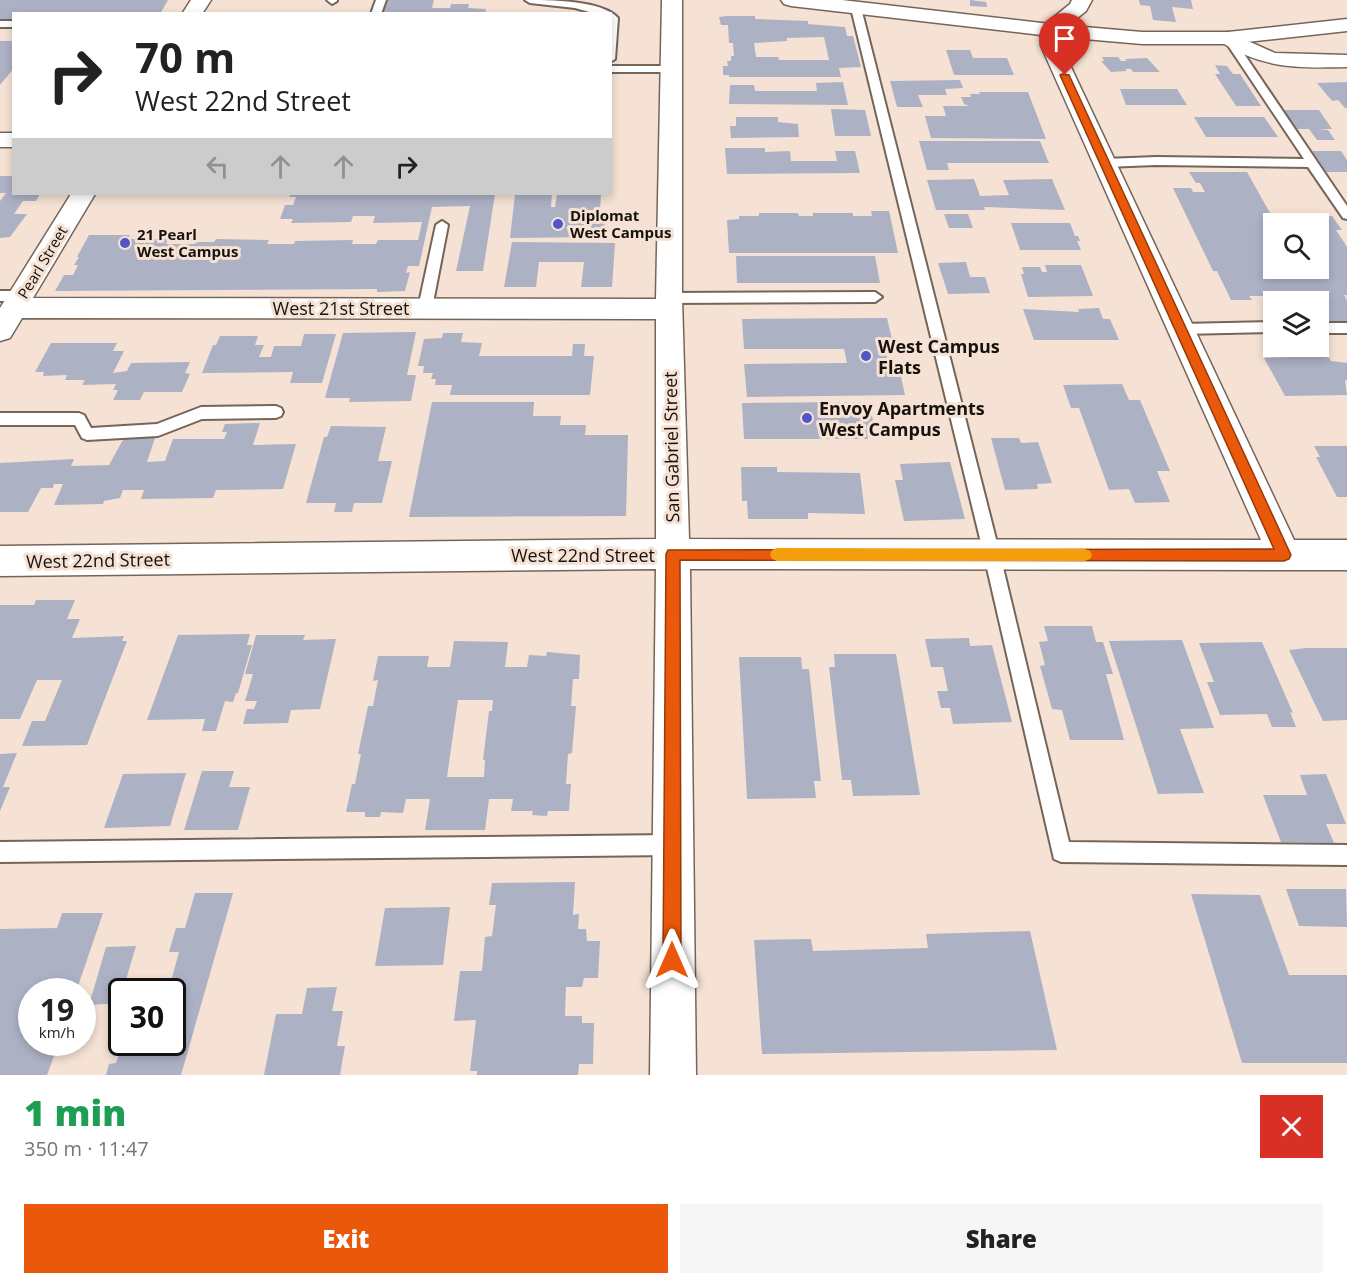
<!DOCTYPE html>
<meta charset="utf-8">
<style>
body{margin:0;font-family:"Open Sans",sans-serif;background:#f6f6f6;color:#222;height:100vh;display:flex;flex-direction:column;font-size:22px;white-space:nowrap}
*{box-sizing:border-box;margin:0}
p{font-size:20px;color:#767676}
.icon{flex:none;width:33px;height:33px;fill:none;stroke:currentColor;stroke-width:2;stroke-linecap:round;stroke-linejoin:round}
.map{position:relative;height:1075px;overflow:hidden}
.details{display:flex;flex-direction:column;background:#fff;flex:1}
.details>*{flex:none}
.top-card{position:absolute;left:12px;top:12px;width:600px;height:183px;border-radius:0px;box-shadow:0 3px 9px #0003;background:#fff;color:#222;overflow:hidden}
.buttons{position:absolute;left:1263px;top:213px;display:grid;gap:12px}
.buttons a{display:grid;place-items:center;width:66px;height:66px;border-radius:0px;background:#fff;box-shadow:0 3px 9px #0003;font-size:30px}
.speed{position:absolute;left:18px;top:978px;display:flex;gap:12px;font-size:30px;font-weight:700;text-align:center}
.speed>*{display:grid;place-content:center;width:78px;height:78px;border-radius:50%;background:#fff;box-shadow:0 3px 9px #0003;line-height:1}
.speed small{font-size:15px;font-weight:400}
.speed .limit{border:3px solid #111;border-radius:9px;background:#fff;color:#111}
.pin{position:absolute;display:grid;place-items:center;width:51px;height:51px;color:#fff;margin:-62px -26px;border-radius:50% 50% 50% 0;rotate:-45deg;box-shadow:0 0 6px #0007}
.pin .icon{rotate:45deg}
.me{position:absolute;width:66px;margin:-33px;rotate:0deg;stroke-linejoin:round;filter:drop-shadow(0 0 4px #0008)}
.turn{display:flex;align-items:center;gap:21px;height:126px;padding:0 24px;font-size:27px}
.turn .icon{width:78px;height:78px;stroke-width:2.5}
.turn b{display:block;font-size:42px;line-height:51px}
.lanes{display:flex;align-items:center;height:57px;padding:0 24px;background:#0003;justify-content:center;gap:30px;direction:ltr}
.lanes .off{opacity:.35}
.round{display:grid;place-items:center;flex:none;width:63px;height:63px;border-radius:0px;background:#f6f6f6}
.summary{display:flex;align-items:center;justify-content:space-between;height:102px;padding:0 24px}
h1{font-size:36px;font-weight:800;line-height:45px;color:#1e9e55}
.button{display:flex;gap:12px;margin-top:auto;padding:12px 24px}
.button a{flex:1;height:69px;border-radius:0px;background:#ea580c;color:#fff;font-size:24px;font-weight:800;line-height:69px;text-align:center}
.button a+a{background:#f6f6f6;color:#222}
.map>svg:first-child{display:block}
.building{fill:#adb1c4;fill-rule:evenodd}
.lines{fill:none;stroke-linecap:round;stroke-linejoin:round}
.lane-casing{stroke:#756559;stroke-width:4}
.street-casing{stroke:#756559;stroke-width:3}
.secondary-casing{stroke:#756559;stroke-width:3}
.lane{fill:#fff;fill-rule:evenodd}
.street{fill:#fff;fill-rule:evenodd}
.secondary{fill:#fff;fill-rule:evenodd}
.route{fill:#ea580c;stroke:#983908;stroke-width:1.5}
.slow{fill:#f59e0b}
.poi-dot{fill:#5154cb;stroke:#f5e2d5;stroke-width:2}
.labels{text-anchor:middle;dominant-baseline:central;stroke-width:6;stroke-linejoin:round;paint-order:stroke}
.far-poi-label{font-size:15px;font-weight:bold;fill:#18120d;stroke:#f5e2d5;text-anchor:start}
.far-street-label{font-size:15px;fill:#18120d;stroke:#f5e2d5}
.street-label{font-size:18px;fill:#18120d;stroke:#f5e2d5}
.poi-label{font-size:18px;font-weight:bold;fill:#18120d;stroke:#f5e2d5;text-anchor:start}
</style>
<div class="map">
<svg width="1347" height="1075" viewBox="0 0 1347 1075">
<rect width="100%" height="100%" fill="#f5e2d5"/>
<path class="building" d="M0,0H168L160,14H14V19H0Z
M387,0H434L432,8H450L451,4H469L468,8L486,9L485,14H382Z
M970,0L986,2L987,7L970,6Z
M1139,0H1191L1193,9L1172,7L1176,22L1153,20L1150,6L1140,5Z
M727,16H755V19L808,21V24L845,27L847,36H853L861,67L839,68L841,77H729V75H723V66H728L727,61H731V56H734L733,43H729L728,25H721L719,17ZM824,37L829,60H779L778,57H756L754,43L787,41V38Z
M0,41H14V68L0,85Z
M946,50H970L973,58H1007L1014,75H954Z
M1102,57H1118L1121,61H1127L1125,59L1147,58L1160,72H1133L1131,69H1125L1127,71L1111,72L1101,61H1104Z
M1215,65L1227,66L1233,74H1240L1261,106H1236L1215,74H1220Z
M960,80L963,88L945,89L947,95H918L923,107H897L890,81Z
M843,82L848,105L729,104L730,85H754L755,91H817L816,83Z
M1347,82V108H1345L1338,100L1332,101L1317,83Z
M1120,89H1177L1187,105H1126Z
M979,92H1028L1046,139L931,138L925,116H946L943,106H969L964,104L961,97H971L970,94H980Z
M831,109L865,110L871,136H835Z
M1284,110H1319L1332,129H1318L1328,130L1335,140H1317L1309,129H1297Z
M736,117H778V122L798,124L799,137L731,138L730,126H736Z
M1194,117H1264L1278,137H1206Z
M919,141H1040L1049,163H947L949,170H927Z
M725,148H765V152L790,151L791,161H837L835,151H855L860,173L727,174Z
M1312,151H1341L1347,160V172H1326Z
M1189,172H1247L1274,220L1310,219L1308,216H1332L1342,230H1336L1347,247V295H1344L1347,300V321H1318V302H1274V321H1271L1263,305H1268L1263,296H1249L1252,300H1231L1217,271H1213L1173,188H1191L1193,192H1205L1200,183H1196ZM1274,224H1318V268H1274Z
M0,176H14V194H40L36,201H23L14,214H27L10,237L0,238V201L6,193H0Z
M974,179L980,196L1009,195L1003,180L1052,179L1065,210L984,207L985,210H936L927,180Z
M291,194H495L483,271H456L470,206L432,207L419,266H408L406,273L410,272L405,291L377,292V289L55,291L64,275H73L78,265H74L79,257H77L89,235H130L127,239H168L166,244H195V242H214L216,239L269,240L267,244H294L295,241L353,240L352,244H376L378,240H418L422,222L373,223L375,216H353L351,222L291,223L293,219H280L285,205H293L296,197H289Z
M515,194H552L551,207H555L557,194H601L600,211H605L604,237L510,238Z
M871,211H889L898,253H729L727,220L739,219V216H759V213H798L799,216H813V213H853V216H872Z
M944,214H968L973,228H949Z
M1011,223H1070L1075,236H1078L1080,241H1077L1081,250H1020Z
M512,242L615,243L612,287H581L584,262H539L536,287H504Z
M736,256H875L880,283H737Z
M966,262L970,277H985L990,293L948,294L938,263Z
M1045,265H1081L1093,296L1028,297L1021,274H1024L1022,267H1040L1042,272H1047Z
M1099,308L1103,319H1110L1119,340H1034L1023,309L1079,312L1078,309Z
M887,318L894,348H885L888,363H898L905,395L747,397L744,364L847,363L844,349H744L742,319Z
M416,332L407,375H416L411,401L349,402L350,398H325L343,333Z
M443,333H463L461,342L482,343L479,356H572L573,344H585L584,356H594L590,395H450L452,385H435L436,379H431L433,373H423L424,366H418L424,339L442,338Z
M304,334H336L322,383H290L293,372L202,373L213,345H216L220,336H258L255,345H264L259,357H271L274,346H301Z
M51,343H117L113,351H124L113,373L127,371L131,363L190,362L185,373L190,374L182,392H144L140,400H113L118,390H113L116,384L82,385L85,380H65L67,375L43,376L44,372H35Z
M1328,356L1331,361L1347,363V380H1345L1347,395L1285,396L1264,358Z
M1122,384L1129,400H1140L1170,471H1157L1170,502L1135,503L1129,489L1109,490L1079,408H1071L1063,385Z
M432,402H534L533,416H561L560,425H586L585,435H628L626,516L409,517Z
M862,402V404H870L875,432H867L868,439H744L742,403Z
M260,423L253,445L296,444L283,489L216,490L213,498L141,499L144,490H123L120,498L104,501L103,504L54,505L63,484H54L53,488H41L28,512H0V463L74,459L71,466L109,465L124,438H155L147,462L165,461L173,439H224L227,432H222L225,424Z
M331,426L386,427L378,461H392L382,503H354L352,512H334L336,503H306L324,437H327Z
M991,438H1019L1021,443L1038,442L1052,483L1037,484L1038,489L1005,490Z
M1314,446H1347V497H1337L1316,457H1320Z
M950,462L965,519L904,521L895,480H903L900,464Z
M741,467H777V472L860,473L865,514L808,513V519H748L747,501H742Z
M36,600H75L67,619H80L72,638L124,636L122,641H127L87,745L22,746L32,721H45L62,680H37L20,719H0V605H34Z
M1044,626H1092L1096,642H1103L1113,674H1106L1124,740H1070L1062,710L1052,709L1040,666L1045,665L1039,642L1048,641Z
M250,634L247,645H252L238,693H236L233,702L225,701L216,731H202L205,719L147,720L178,635Z
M256,635H305L303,640L336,639L320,709L291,710L288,723L243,724L247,709H254L257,701H245L253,674H245Z
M969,638L970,646L992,645L1012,722L953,724L950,708H941L937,691H948L943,667H931L925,639Z
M1182,640L1214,728L1180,729L1204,793L1158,794L1109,641Z
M454,641L508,642L505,667H527L529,655L546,656L547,652L580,655L579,679H573L571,706H576L572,753L568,754L566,784H571L569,811H548L547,816L532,815L533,811H511L513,799H489L485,830H425L430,799H406L403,813L381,812L380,817H365V812H346L352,784H355L361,754H358L368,706H373L378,680L373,681L378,656H429L427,667H450ZM458,700H493L492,711H489L483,760H485L484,777H447Z
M1262,642L1293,713L1290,712L1296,727H1272L1267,714L1220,715L1207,682H1214L1199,643Z
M1306,648H1347V720L1323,721L1289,650Z
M834,654H896L920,795L853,796L851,780H842L829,667H835Z
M739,657H801L802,669H809L821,781H814L816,798L747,799Z
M17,753L3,787H10L0,811V754Z
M202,771H234L229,787H250L238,830H184Z
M186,773L170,826L104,828L123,774Z
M1326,774L1346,824H1326L1334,843L1281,842L1263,795H1307L1300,775Z
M575,882L573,915L579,914L578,929H586L587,941H600L598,978H584L582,987H566L565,1016H582V1023H594L593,1064H579L578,1075H477V1071H470L476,1020L454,1021L460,971H482L485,937L492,936L496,905H489L492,883Z
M1286,889H1346L1347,927L1299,926Z
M195,893H233L181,1075H106L109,1064L116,1063L123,1042H172V992H168L179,952H169L176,928H185Z
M1191,894L1260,895L1289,975H1347V1063H1242Z
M450,907L443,965L375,966L385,908Z
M62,913H103L76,992H32V1042H59L47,1075H0V929L57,928Z
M1030,931L1057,1050L762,1054L754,940L811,939L813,951L928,948L926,934Z
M136,946L119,1003L89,1005L106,947Z
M337,987L332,1011H343L337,1046H345L340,1075H264L276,1014H302L307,988Z"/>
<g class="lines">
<g class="lane-casing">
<path id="lane" d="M327,0H337V1L332,4Z
M376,0H386L381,14H371Z
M525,0C549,0 602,0 618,18L615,59L610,62V14H596L575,8L530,3Z
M856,5L861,8L1000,555L1069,842L1347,845V865L1061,862L1054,859L984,555L851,8Z
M0,21H14V27H0Z
M1228,35L1232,36L1347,206V219L1343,218L1308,167L1156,165L1105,167L1099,163L1105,159L1156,157L1304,159L1223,38Z
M610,66H670L675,69L670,72H610Z
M442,221L448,225L432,308L425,313L418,308L436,225Z
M0,291H21L28,296L21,301H0Z
M875,292L882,297L875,302L669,303L662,298L669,293Z
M1274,322V332L1181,334L1174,329L1181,324Z
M1318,323H1347V333H1318Z
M276,406L281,408L283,412L281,416L276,418L202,419L158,436L87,440L82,438L75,425H0V413H79L84,415L91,428L157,424L201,407Z
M672,835L679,838L682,845L679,852L672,855L0,862V842Z"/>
</g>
<g class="street-casing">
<path id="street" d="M191,0H211L202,14H182Z
M662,0H682V298L689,539L1261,540L1041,46L1040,30L1043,26L1070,4L1072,0H1092L1086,11L1060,32L1061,46L1294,540H1347V570L690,569L696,1075H650L656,569L0,576V546L656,539V319L22,318L10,338L0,341V308L71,194H95L33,298L656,299Z
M1228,32L1275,53L1347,55V67C1298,68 1263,69 1221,42L1218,38L1221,34Z
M0,133H14V147H0Z"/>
</g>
<g class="secondary-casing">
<path id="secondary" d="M781,0H842L1050,24L1142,32H1228L1347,19V31L1228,44H1142L1050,36L791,6L784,4Z"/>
</g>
<use href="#lane" class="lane"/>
<use href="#street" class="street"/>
<use href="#secondary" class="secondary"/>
</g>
<path class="route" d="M1062,74L1069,75L1291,555L1289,559L1284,561L680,560L681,960L679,966L672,969L666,966L663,960L666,554L668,550L1274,549L1060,75Z"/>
<path class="slow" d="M777,548L1085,549L1090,551L1092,555L1090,559L1085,561H777L772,559L770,555L772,550Z"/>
<g class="poi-dot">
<circle cx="558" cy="224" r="6"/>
<circle cx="125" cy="243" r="6"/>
<circle cx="866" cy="356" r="6"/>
<circle cx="807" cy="418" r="6"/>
</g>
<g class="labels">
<g class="far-poi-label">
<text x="570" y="215">Diplomat<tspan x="570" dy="17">West Campus</tspan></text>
<text x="137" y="234">21 Pearl<tspan x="137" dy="17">West Campus</tspan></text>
</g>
<g class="far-street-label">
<text transform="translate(42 262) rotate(-59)">Pearl Street</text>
</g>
<g class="street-label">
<text x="341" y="308">West 21st Street</text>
<text transform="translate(671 447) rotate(-91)">San Gabriel Street</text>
<text x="583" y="555">West 22nd Street</text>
<text transform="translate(98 560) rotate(-1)">West 22nd Street</text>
</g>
<g class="poi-label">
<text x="878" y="346">West Campus<tspan x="878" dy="21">Flats</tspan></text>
<text x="819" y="408">Envoy Apartments<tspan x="819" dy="21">West Campus</tspan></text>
</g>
</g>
</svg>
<div class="buttons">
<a><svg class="icon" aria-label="search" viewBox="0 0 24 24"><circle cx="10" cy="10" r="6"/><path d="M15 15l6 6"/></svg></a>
<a><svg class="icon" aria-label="layers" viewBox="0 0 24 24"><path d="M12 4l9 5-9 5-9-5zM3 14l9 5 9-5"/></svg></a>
</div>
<div class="speed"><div>19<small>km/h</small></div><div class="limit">30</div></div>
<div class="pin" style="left:1065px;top:75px;background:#d93025"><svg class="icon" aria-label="arrive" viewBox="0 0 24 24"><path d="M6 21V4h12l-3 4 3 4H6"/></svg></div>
<svg class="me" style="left:672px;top:960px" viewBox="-20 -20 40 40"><path d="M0-17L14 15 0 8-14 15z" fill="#ea580c" stroke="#fff" stroke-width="4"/></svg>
<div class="top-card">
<div class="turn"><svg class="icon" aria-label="right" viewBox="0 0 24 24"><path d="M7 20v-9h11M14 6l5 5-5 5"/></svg><div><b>70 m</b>West 22nd Street</div></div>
<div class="lanes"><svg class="icon off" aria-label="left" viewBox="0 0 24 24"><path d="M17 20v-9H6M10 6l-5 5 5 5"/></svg><svg class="icon off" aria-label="ahead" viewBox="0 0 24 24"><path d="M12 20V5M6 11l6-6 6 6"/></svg><svg class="icon off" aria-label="ahead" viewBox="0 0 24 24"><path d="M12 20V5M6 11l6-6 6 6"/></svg><svg class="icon" aria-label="right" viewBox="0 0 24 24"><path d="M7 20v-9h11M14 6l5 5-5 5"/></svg></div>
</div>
</div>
<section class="details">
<div class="summary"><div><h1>1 min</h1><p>350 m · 11:47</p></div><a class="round" style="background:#d93025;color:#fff"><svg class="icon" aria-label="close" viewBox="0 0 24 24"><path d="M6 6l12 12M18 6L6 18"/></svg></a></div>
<div class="button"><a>Exit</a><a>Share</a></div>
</section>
